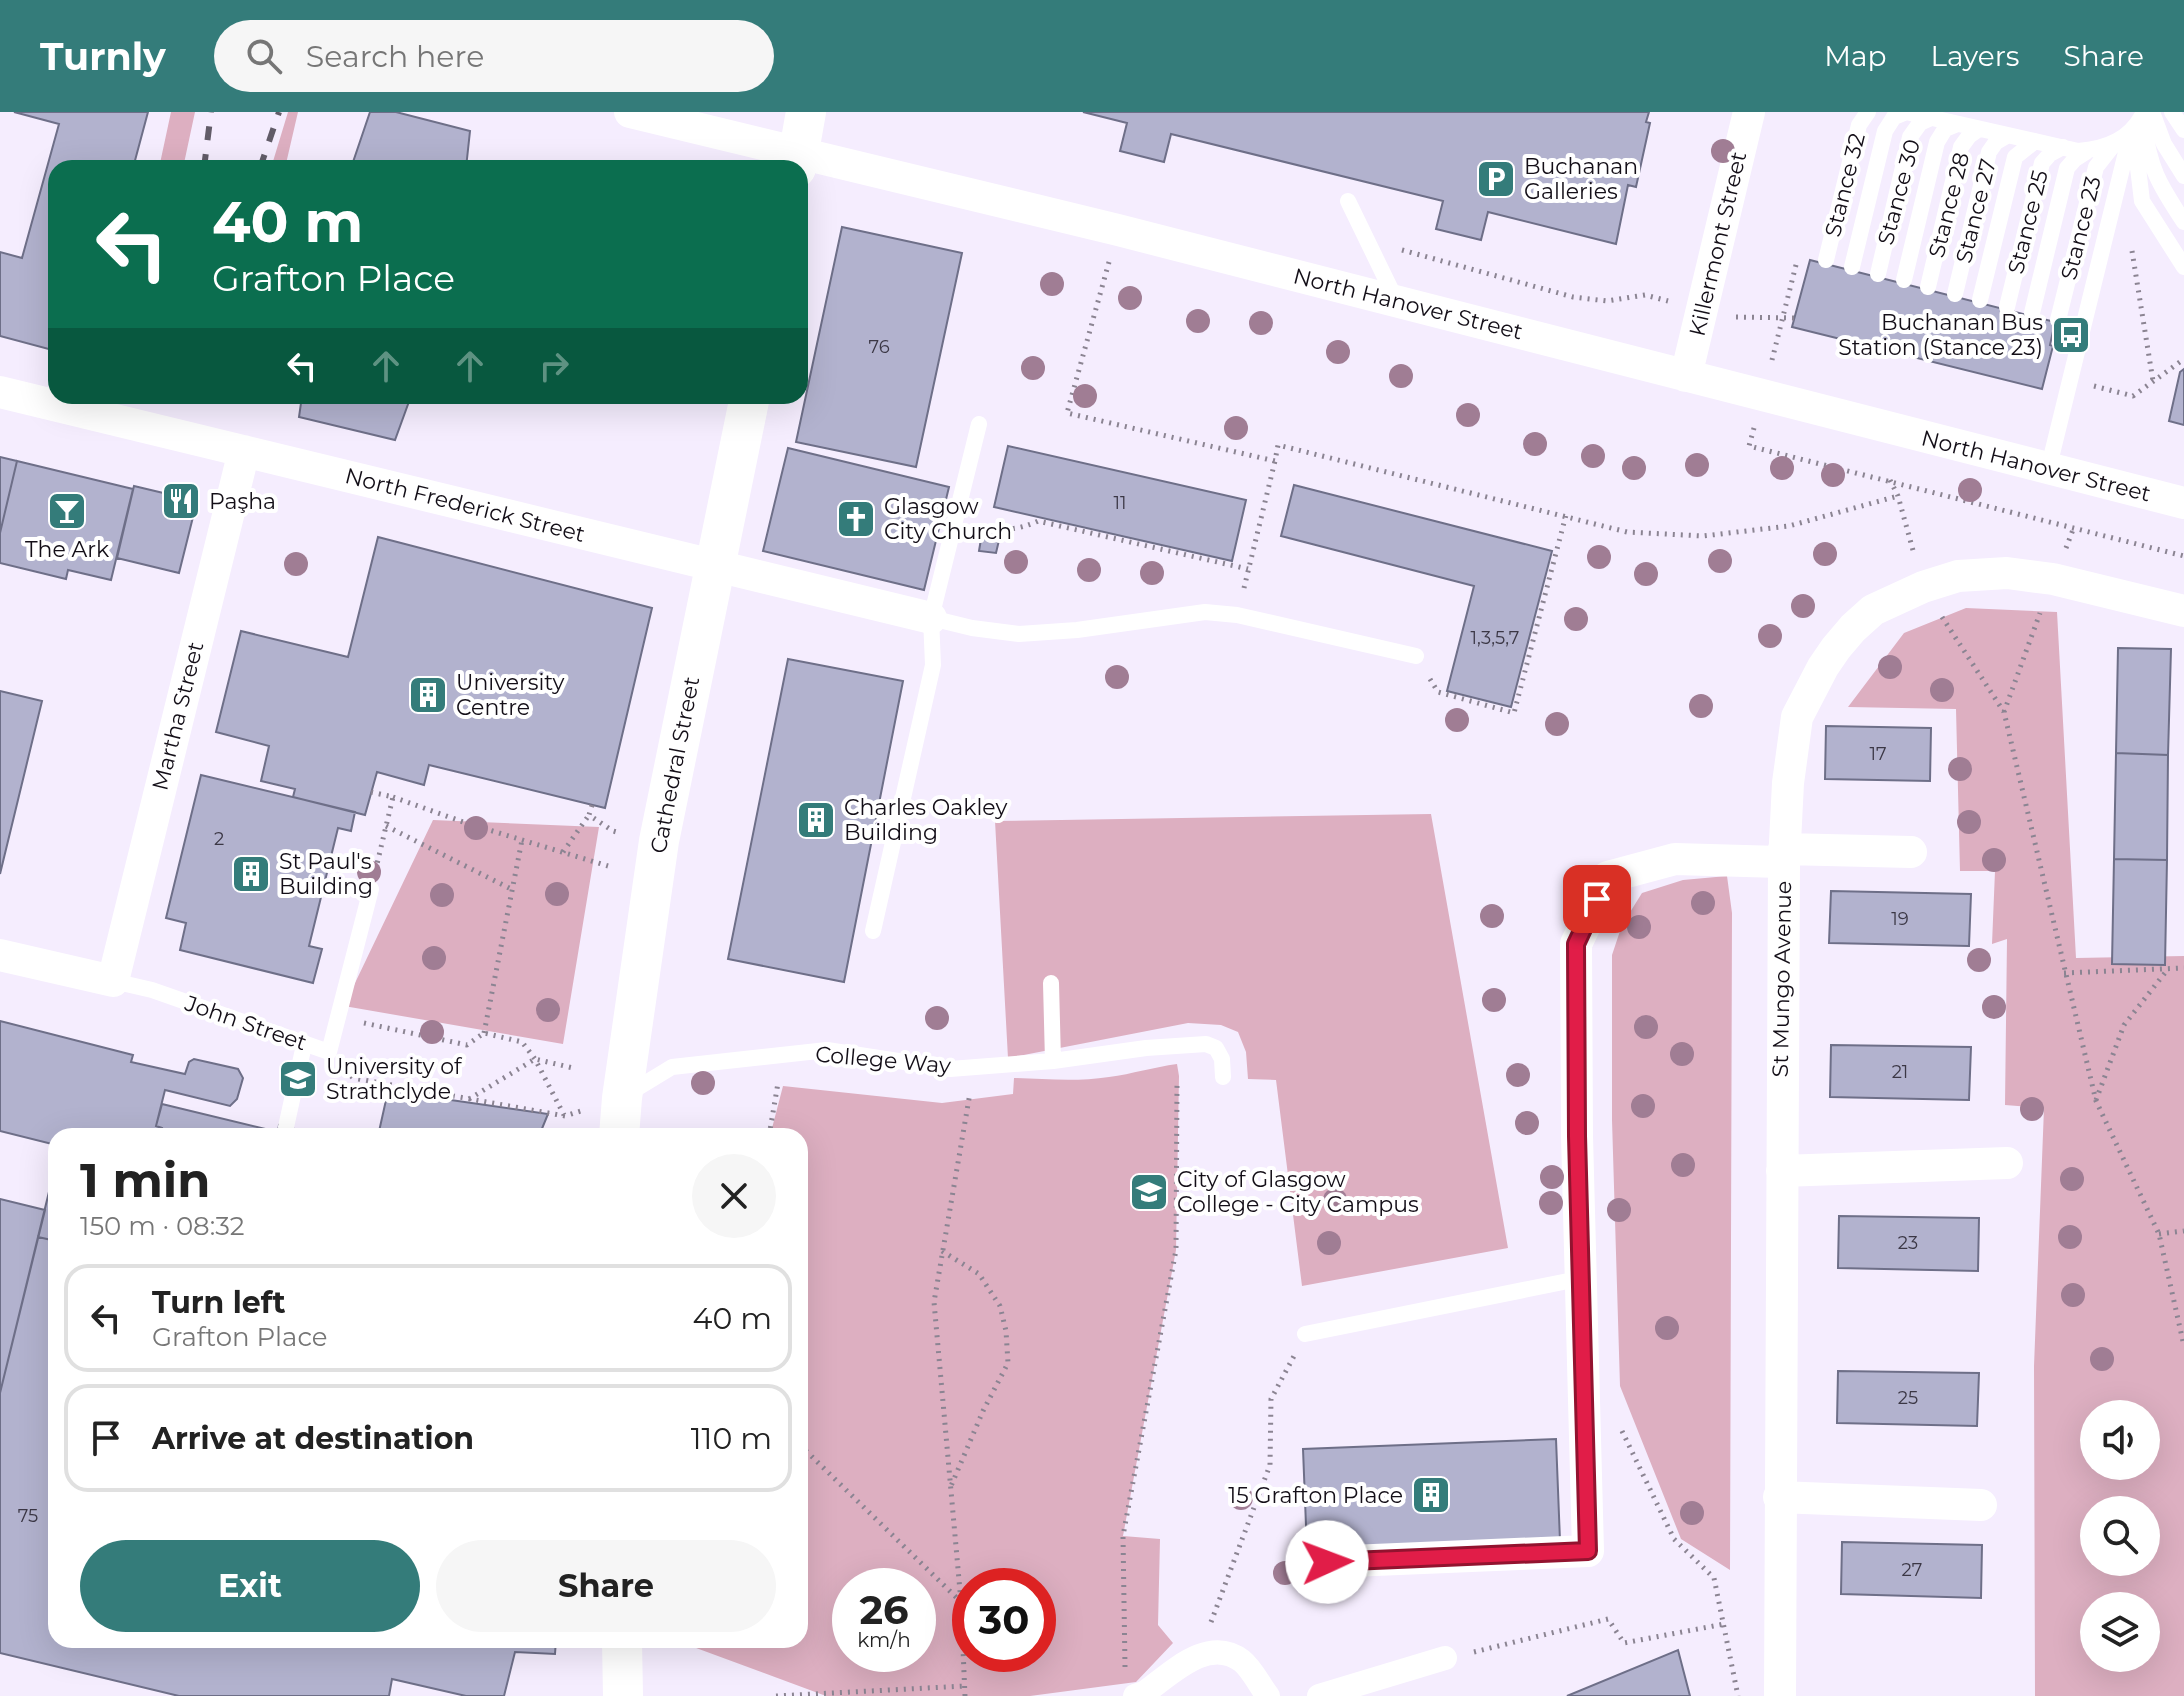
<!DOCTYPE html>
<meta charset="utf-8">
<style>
body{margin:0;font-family:Montserrat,sans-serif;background:#f6f6f6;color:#222;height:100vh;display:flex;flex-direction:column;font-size:30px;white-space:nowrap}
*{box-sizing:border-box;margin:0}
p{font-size:26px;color:#767676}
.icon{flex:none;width:44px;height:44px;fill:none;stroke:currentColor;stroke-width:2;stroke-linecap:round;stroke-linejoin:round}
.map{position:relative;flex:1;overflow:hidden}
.drawer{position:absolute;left:48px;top:1016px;width:760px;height:520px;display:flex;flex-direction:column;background:#fff;border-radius:24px;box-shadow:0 8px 32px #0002}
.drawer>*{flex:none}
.banner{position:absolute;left:48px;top:48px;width:760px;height:244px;border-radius:24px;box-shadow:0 8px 32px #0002;background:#0b6e4f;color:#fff;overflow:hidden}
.controls{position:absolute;left:2080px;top:1288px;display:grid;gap:16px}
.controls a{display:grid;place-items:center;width:80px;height:80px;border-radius:50%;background:#fff;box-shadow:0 8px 32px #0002;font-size:40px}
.speed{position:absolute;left:832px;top:1456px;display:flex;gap:16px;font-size:40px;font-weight:700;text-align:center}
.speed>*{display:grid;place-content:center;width:104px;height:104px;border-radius:50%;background:#fff;box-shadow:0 8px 32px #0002;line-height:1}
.speed small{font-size:20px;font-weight:400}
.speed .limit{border:12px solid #d22;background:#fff;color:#111}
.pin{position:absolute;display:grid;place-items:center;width:68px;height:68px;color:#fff;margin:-34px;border-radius:16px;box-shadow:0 4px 12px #0006}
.me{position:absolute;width:88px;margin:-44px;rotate:88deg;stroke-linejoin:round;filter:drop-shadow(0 0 6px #0008)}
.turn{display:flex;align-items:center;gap:28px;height:168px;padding:0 32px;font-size:36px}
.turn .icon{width:104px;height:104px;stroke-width:2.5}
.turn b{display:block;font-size:56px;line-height:68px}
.lanes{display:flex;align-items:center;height:76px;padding:0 32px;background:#0003;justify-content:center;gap:40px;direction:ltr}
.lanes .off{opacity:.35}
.round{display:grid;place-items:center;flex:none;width:84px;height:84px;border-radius:42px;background:#f6f6f6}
.overview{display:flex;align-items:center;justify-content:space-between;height:136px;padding:0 32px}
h1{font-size:48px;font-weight:700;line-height:60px}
.button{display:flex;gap:16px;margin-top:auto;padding:16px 32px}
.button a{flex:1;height:92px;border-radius:48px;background:#347c7a;color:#fff;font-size:32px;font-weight:700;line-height:92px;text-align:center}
.button a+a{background:#f6f6f6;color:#222}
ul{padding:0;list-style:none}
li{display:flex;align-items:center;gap:24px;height:108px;margin:0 16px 12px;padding:0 16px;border:4px solid #e0e0e0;border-radius:24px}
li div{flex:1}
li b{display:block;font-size:30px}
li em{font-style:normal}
header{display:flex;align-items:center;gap:48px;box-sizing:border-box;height:112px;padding:0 40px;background:#347c7a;color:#fff}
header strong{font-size:38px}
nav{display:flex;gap:44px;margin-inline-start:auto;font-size:28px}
.search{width:560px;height:72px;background:#f6f6f6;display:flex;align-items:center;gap:20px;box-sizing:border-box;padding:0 28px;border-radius:44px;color:#767676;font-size:30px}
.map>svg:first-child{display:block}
.green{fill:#ddafc1;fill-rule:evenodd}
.building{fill:#b2b2ce;stroke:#6e6f88;stroke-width:2}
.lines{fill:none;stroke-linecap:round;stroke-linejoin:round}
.path{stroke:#8b8492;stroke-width:5;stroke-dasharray:2 6;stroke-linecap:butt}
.service{stroke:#fff;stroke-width:16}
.pedestrian{stroke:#fff;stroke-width:24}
.minor{stroke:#fff;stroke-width:32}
.tertiary{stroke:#fff;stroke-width:40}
.rail{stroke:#625c68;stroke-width:6;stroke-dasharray:14 14;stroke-linecap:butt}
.tree{fill:#a07d94}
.route-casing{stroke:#92132f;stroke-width:20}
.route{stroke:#e11d48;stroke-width:14}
.labels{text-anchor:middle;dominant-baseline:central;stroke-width:8;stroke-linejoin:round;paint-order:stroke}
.number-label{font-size:18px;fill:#3b3745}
.poi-label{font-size:22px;fill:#130e17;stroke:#fff;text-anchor:start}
.street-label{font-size:22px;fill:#130e17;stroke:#fff}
</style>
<header>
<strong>Turnly</strong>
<div class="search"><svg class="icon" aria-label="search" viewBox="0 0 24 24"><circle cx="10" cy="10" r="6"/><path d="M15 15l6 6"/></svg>Search here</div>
<nav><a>Map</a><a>Layers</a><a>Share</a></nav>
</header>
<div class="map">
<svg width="2184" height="1584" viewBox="0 0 2184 1584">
<rect width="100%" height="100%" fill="#f5edfe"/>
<path class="green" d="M171,0H195L183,56H159Z
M288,0H298L285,56H271Z
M1966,496L2057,500L2076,846L2184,844V1584H2035L2034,1254L2044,996L2005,993L2007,827L1992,832L1995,759H1960L1956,597L1848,595L1904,521ZM2094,1302H2146V1354H2094ZM2094,1398H2146V1450H2094ZM2094,1494H2146V1546H2094Z
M1431,702L1508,1136L1302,1174L1276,968L1248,967L1246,940L1238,920L1221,913L1188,911L1008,946L995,709Z
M433,708L599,715L563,932L344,894Z
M1727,764L1732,801L1730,1458L1681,1427L1620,1274L1612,1008V843L1622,813L1642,781L1683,768Z
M1177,952L1179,964L1176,1138L1123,1424L1160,1427L1158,1513L1173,1531L1136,1570L1030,1584H826L688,1533V1528H800V1024H770L783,974L942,991L1013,982L1014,966C1045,967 1077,970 1109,965C1132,962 1154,955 1177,952ZM918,1474V1542H850V1474ZM1038,1474V1542H970V1474Z"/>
<path class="building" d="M14,0H148L133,56H56V239L0,224V140L22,146L59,12Z
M370,0H396L470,19L466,56H351Z
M1083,0H1649L1646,10L1650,11L1636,75L1628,73L1616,132L1488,100L1481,128L1436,117L1443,89L1171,22L1164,50L1120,39L1127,11Z
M842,115L962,141L916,355L796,330Z
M1810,148L2055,210L2050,233L2053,234L2042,277L1792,215Z
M2184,257V313L2169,309L2180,260Z
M302,284H411L395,328L299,305Z
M1008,334L1246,388L1232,449L994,395Z
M788,336L949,375L924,478L763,439Z
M0,345L17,349L0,421Z
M17,349L133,377L111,468L68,458L66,467L0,451V421Z
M1294,373L1552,439L1511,595L1447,579L1474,474L1281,424Z
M134,374L197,389L179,461L117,446Z
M982,421L1000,424L996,441L979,439Z
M378,425L652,496L605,696L429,653L424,673L377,660L365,703L293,685L295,677L261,669L269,634L216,620L241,519L348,545Z
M2118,536L2171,537L2168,643L2116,641Z
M788,547L903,569L844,870L728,847Z
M0,579L42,589L0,762Z
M1826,614L1931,616L1930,669L1825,667Z
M2116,641L2168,643L2167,748L2114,747Z
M201,663L355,700L351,719L338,716L309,834L322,837L313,871L180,838L186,811L166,806Z
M2114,747L2167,748L2165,853L2112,852Z
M1831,779L1971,782L1969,834L1829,831Z
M0,909L133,943L131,950L185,962L189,950L194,947L238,957L243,966L237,987L230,994L165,978L156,1014L162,1016L160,1024H56V1033L0,1019Z
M1831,933L1971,935L1969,988L1830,985Z
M388,979L548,1002L539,1024H378Z
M162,992L278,1020L279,1013L322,1024H160L162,1016L156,1014Z
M56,1051V1129L38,1125Z
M0,1087L45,1098L0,1281Z
M1839,1104L1979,1106L1978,1159L1838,1156Z
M38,1125L56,1129V1528H556L555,1542L515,1540L504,1584H466L392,1567L389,1584H179L0,1541V1281Z
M1838,1259L1979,1261L1977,1314L1837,1311Z
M1556,1327L1560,1429L1307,1439L1303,1337Z
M1842,1430L1982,1433L1981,1486L1841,1482Z
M1678,1538L1690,1584H1567Z"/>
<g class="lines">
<path class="path" d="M1402,138L1573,185L1607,189L1645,183L1668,189
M2132,139L2153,269
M1109,150L1067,301L1275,349L1278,333L1627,420L1703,424L1789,414L1898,384
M1736,205L1795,206
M1772,248L1797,149
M2094,274L2133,284L2184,247
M1754,316L1749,334L2184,444
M1890,368L1898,384L1914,442
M981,415C1002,419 1019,418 1038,409L1248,457
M2066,436L2074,415
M1244,476L1275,349
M1942,505L2004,600L2096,989L2159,1122L2184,1234
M1430,567L1438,580L1514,601L1566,403
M2004,600L2040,501
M371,680L393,685L377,752
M393,685L466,711L608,754
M592,693L589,703L613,719L620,721
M386,714L513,778
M563,740L589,703
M2064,861L2184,856
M364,911L467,933L484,921L522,930L535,947L564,1003
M484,921L522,728
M346,958L353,966L565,1004L584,998
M469,987L535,947L573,956
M2096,988L2124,913L2168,857
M769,1024L778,971
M2159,1122L2184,1119
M942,1139L979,1162L1000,1194L1006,1219L1008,1251L983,1299L951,1374
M1622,1319L1674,1427L1714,1466L1738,1584
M800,1333L960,1489
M1211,1510L1270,1353L1271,1287L1294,1244
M1474,1540L1608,1507L1624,1531L1724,1512
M1125,1555L1123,1424L1176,1138L1177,973
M776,1584L965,1574
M965,1584L961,1490L934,1190L970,981"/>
<path class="service" d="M1906,0L2078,39C2107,37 2131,27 2144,0
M2152,0L2164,32L2184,64
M2172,0L2184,18
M2143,10C2150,57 2158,71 2184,110
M2136,21L2135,31L2142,89L2184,155
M1348,89L1396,188
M1826,148L1859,13L1868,0
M1852,155L1885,19L1894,5L1906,0
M1878,162L1910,25L1920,11L1931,6
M1904,168L1937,30L1945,17L1957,12
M1928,175L1961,35L1969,24L1979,17
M1955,182L1989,40L1996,30L2008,23
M1980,188L2015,45L2035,29
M2007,195L2042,51L2050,42L2063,35
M2032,201L2067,56L2075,47L2089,38
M2058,208L2096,55L2114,32
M2048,358L2131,20
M931,506L972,516L1019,522L1077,518L1205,500L1237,503L1416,544
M873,819L933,553L931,506L979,312
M113,869L152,878L329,940L371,777
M1051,871L1053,949
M626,983L672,955L827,938L950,957L1053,949L1146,936L1206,932L1216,936L1222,947L1223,965
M286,1015L304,933
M1305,1222L1583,1166"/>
<path class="pedestrian" d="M1135,1584L1144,1581C1171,1562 1208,1523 1242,1549C1252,1557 1260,1574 1268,1584
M1319,1584L1445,1546"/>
<path class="minor" d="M630,0L1118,118L2184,391
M1686,264L1749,0
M0,280L931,506
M1784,737L1911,740
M0,843L113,869L244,339
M1782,1059L2007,1051
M1779,1385L1981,1393
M1327,1450L1588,1439L1577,1024L1576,832L1608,765L1675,747L1784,750
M1780,1584L1784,750L1788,671L1797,605L1823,555L1836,536L1853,516L1873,498L1923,475L1958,464L2007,461L2053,467L2184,499"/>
<path class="tertiary" d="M796,56L806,0
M619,1024L622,986L659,729L750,284
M622,1528L623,1584"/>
<path class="rail" d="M204,56L211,0
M260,56L279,0"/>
</g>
<g class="tree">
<circle cx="1723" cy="39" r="12"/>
<circle cx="1052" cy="172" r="12"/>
<circle cx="1130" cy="186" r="12"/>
<circle cx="1198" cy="209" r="12"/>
<circle cx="1261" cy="211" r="12"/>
<circle cx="1338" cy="240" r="12"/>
<circle cx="1033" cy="256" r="12"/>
<circle cx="1401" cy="264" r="12"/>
<circle cx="1085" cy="284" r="12"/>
<circle cx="1468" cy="303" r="12"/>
<circle cx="1236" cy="316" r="12"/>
<circle cx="1535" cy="332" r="12"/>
<circle cx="1593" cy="344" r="12"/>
<circle cx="1697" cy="353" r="12"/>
<circle cx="1634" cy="356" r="12"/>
<circle cx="1782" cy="356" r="12"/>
<circle cx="1833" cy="363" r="12"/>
<circle cx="1970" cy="378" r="12"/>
<circle cx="1825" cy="442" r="12"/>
<circle cx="1599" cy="445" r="12"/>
<circle cx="1720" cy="449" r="12"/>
<circle cx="1016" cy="450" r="12"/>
<circle cx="296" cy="452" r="12"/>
<circle cx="1089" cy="458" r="12"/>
<circle cx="1152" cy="461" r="12"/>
<circle cx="1646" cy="462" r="12"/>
<circle cx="1803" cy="494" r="12"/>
<circle cx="1576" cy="507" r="12"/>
<circle cx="1770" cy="524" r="12"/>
<circle cx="1890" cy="555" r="12"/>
<circle cx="1117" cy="565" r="12"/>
<circle cx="1942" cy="578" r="12"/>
<circle cx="1701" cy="594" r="12"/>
<circle cx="1457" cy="608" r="12"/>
<circle cx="1557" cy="612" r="12"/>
<circle cx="1960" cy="657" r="12"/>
<circle cx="1969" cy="710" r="12"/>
<circle cx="476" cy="716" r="12"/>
<circle cx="1994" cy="748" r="12"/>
<circle cx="369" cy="760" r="12"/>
<circle cx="557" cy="782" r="12"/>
<circle cx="442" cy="783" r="12"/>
<circle cx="1703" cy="791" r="12"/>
<circle cx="1492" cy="804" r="12"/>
<circle cx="1639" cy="815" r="12"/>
<circle cx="434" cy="846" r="12"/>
<circle cx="1979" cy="848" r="12"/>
<circle cx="1494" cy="888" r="12"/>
<circle cx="1994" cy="895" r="12"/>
<circle cx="548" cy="898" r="12"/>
<circle cx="937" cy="906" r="12"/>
<circle cx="1646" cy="915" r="12"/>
<circle cx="432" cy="920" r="12"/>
<circle cx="1682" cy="942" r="12"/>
<circle cx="1518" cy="963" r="12"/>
<circle cx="703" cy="971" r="12"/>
<circle cx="1643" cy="994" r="12"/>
<circle cx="2032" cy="997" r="12"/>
<circle cx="1527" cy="1011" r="12"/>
<circle cx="1683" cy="1053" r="12"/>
<circle cx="1552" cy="1065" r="12"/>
<circle cx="2072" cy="1067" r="12"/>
<circle cx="1335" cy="1088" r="12"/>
<circle cx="1551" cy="1091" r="12"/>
<circle cx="1619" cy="1098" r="12"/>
<circle cx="2070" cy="1125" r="12"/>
<circle cx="1329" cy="1131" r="12"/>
<circle cx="2073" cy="1183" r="12"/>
<circle cx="1667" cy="1216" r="12"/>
<circle cx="2102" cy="1247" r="12"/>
<circle cx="1241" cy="1386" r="12"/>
<circle cx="1692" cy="1401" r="12"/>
<circle cx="1285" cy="1461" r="12"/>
</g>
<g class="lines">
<g class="route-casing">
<path id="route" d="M1327,1450L1588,1439L1577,1024L1576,832L1597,787"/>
</g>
<use href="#route" class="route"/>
</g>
<defs>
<g id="parking-square" transform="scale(2)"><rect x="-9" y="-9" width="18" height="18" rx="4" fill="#347c7a" stroke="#fff"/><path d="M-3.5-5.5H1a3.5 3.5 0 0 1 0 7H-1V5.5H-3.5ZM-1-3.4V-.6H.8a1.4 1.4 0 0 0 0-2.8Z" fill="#fff"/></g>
<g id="bus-square" transform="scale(2)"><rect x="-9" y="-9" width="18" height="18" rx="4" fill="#347c7a" stroke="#fff"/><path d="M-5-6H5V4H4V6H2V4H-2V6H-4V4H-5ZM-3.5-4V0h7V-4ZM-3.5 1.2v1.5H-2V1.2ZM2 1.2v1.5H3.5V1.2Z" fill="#fff"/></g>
<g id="restaurant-square" transform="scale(2)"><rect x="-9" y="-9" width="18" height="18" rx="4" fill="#347c7a" stroke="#fff"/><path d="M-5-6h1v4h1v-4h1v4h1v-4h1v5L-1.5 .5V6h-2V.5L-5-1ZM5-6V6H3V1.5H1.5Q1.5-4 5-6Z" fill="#fff"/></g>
<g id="bar-square" transform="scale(2)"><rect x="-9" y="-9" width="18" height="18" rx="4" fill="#347c7a" stroke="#fff"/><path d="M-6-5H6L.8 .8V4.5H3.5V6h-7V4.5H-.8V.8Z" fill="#fff"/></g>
<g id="church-square" transform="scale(2)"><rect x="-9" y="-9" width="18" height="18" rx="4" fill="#347c7a" stroke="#fff"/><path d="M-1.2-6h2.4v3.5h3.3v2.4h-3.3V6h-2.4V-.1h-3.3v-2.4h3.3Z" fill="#fff"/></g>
<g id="building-square" transform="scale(2)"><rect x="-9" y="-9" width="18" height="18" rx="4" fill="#347c7a" stroke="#fff"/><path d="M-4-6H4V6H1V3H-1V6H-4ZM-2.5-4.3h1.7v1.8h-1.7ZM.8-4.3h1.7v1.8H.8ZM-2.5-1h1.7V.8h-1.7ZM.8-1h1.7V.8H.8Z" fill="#fff"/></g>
<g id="university-square" transform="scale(2)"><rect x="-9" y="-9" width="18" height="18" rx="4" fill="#347c7a" stroke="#fff"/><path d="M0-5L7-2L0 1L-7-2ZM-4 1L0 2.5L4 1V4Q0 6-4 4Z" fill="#fff"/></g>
</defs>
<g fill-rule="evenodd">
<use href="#parking-square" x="1496" y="67"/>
<use href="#bus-square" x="2071" y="223"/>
<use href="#restaurant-square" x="181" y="389"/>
<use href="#bar-square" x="67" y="399"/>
<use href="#church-square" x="856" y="407"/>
<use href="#building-square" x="428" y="583"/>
<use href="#building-square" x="816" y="708"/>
<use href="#building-square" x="251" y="762"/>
<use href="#university-square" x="298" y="967"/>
<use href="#university-square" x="1149" y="1080"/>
<use href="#building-square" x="1431" y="1383"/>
</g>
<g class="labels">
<g class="number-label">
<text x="879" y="235">76</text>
<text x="1120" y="391">11</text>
<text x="1495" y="526">1,3,5,7</text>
<text x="1878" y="642">17</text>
<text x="219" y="727">2</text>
<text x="1900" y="807">19</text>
<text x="1900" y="960">21</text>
<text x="1908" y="1131">23</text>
<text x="1908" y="1286">25</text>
<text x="28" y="1404">75</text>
<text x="1912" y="1458">27</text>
</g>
<g class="poi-label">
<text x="1524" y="54">Buchanan<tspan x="1524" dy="25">Galleries</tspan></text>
<text x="2043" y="210" text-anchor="end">Buchanan Bus<tspan x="2043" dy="25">Station (Stance 23)</tspan></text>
<text x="209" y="389">Paşha</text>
<text x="884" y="394">Glasgow<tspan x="884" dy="25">City Church</tspan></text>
<text x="67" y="437" text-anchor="middle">The Ark</text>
<text x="456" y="570">University<tspan x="456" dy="25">Centre</tspan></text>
<text x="844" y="695">Charles Oakley<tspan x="844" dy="25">Building</tspan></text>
<text x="279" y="749">St Paul's<tspan x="279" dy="25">Building</tspan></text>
<text x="326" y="954">University of<tspan x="326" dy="25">Strathclyde</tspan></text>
<text x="1177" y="1067">City of Glasgow<tspan x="1177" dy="25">College - City Campus</tspan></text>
<text x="1403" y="1383" text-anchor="end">15 Grafton Place</text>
</g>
<g class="street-label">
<text transform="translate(1845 73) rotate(-76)">Stance 32</text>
<text transform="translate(1899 80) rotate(-75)">Stance 30</text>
<text transform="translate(1949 93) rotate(-76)">Stance 28</text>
<text transform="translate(1976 99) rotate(-76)">Stance 27</text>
<text transform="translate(2028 110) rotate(-76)">Stance 25</text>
<text transform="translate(2081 116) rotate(-76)">Stance 23</text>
<text transform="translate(1718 132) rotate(-77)">Killermont Street</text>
<text transform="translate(1408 192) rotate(14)">North Hanover Street</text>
<text transform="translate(2036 354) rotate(14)">North Hanover Street</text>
<text transform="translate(465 393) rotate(14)">North Frederick Street</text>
<text transform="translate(178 604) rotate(-76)">Martha Street</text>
<text transform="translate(675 653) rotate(-79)">Cathedral Street</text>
<text transform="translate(1782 867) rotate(-89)">St Mungo Avenue</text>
<text transform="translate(246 911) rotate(19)">John Street</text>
<text transform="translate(883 948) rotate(5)">College Way</text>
</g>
</g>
</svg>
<div class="controls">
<a><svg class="icon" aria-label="sound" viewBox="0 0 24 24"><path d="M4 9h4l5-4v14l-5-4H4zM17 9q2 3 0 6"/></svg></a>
<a><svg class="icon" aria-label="search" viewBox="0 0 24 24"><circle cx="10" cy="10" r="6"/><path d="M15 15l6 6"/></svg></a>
<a><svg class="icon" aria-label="layers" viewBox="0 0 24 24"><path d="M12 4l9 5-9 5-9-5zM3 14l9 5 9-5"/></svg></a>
</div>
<div class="speed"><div>26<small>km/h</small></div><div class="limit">30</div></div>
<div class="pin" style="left:1597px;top:787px;background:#d93025"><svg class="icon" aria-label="arrive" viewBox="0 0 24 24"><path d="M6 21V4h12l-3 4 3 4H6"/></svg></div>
<svg class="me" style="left:1327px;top:1450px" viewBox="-20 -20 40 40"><circle r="19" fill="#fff"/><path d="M0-13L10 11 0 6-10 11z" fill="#e11d48"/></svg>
<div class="banner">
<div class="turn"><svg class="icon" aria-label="left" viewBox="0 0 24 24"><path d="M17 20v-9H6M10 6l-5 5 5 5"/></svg><div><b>40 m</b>Grafton Place</div></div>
<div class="lanes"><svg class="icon" aria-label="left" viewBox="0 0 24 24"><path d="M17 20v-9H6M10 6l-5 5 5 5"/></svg><svg class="icon off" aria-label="ahead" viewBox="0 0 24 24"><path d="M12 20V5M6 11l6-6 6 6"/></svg><svg class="icon off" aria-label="ahead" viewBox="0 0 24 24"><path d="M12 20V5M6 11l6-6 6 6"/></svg><svg class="icon off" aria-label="right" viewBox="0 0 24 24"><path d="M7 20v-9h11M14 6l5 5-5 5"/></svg></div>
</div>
<section class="drawer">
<div class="overview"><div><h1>1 min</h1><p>150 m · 08:32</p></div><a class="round"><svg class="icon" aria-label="close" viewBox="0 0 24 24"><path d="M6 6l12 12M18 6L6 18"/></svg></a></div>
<ul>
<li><svg class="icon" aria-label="left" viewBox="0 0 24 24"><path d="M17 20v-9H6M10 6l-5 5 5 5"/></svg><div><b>Turn left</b><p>Grafton Place</p></div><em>40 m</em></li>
<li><svg class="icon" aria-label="arrive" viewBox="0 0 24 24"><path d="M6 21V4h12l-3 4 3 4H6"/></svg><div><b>Arrive at destination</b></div><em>110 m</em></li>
</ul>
<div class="button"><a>Exit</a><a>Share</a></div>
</section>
</div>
